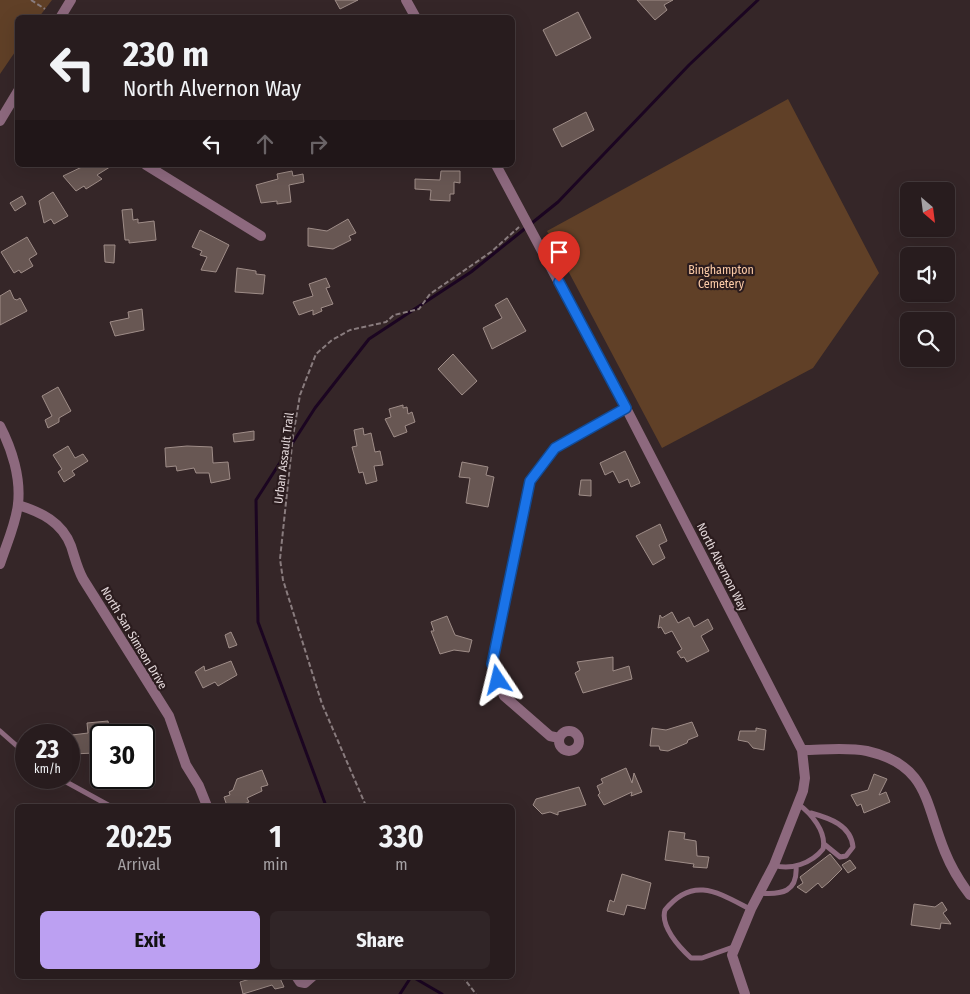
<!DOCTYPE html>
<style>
body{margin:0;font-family:"Fira Sans Condensed",sans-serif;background:#302527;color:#f1f3f6;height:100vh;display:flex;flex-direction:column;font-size:19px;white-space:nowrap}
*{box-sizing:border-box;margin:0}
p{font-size:16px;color:#a5a1a4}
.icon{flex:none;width:28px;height:28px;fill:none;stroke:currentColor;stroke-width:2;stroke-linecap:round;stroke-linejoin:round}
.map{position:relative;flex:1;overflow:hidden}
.details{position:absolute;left:15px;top:804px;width:500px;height:175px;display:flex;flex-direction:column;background:#281c1e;border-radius:8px;box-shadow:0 5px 20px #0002,0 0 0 1px #443a3c}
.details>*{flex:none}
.guide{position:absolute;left:15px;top:15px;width:500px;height:152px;border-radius:8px;box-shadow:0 5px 20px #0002,0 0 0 1px #443a3c;background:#281c1e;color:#f1f3f6;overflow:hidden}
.needle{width:32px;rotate:152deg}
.fabs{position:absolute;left:900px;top:182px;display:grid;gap:10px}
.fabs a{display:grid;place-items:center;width:55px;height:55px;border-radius:8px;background:#281c1e;box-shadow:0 5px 20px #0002,0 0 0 1px #443a3c;font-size:25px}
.speed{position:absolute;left:15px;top:724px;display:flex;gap:10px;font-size:25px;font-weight:700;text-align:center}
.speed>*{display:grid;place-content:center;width:65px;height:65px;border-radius:50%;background:#281c1e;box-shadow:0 5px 20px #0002,0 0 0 1px #443a3c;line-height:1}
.speed small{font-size:12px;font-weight:400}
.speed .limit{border:2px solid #111;border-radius:8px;background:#fff;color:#111}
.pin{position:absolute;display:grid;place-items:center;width:42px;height:42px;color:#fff;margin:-51px -21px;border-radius:50% 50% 50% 0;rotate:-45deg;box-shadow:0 0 5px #0007}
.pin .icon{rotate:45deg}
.me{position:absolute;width:55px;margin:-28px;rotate:350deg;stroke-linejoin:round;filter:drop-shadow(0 0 4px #0008)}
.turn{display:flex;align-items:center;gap:18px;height:105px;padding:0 25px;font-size:22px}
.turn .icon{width:65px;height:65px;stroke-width:2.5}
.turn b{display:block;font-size:35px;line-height:42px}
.lanes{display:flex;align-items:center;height:48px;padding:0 25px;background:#0003;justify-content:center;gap:25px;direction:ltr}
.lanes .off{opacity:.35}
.eta{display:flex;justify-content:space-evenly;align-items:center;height:85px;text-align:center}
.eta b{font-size:30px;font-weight:700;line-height:35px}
.primary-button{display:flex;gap:10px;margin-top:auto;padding:10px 25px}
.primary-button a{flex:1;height:58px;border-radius:8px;background:#bca0f2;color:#111;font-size:20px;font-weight:700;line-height:58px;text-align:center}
.primary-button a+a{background:#302527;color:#f1f3f6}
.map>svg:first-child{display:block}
.green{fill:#604027}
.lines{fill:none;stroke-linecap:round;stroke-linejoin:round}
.stream{stroke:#1b0521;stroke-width:3}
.building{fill:#685753;stroke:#9f8d88}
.path{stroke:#897c7e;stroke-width:2;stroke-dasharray:5 2.5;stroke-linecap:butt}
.service{stroke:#8d697e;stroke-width:5}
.minor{stroke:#8d697e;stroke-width:10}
.tertiary{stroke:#8d697e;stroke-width:10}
.route-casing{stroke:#114b97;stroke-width:12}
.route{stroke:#1a73e8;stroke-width:9}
.labels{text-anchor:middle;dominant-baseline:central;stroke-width:4.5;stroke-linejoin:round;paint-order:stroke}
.park-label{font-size:12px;fill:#fccba7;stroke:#2b1c1e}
.street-label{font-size:12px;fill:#e5dadc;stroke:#2b1c1e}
</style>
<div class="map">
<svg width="970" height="994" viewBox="0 0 970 994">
<rect width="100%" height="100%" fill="#352628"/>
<path class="green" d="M0,0H52L39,17L18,18L17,49L0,74Z
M788,99L879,273L813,368L662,448L547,231Z"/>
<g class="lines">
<path class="stream" d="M326,806L258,622L256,500L315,408L369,339L471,272L558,202L689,65L758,0
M411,976L442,994
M400,994L411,977"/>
</g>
<path class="building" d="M335,0H358L340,9Z
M637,0H673L664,5L667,10L655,20Z
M578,12L591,38L556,56L543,30Z
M586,112L594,130L562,147L553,129Z
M86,165H113L97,175L102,179L86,189L84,186L76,191L63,176Z
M292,171L293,176L303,174L304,182L289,185L291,202L277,204V201L261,203L256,185L278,179L277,174Z
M441,171H460V183L454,182V194H450V201L430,200L431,190L415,189V179L440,180Z
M53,192L68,216L54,224L51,219L44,223L39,201Z
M22,196L26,204L15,211L10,203Z
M132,209L133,220L138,219V223L154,221L156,240L129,243V240H125L122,210Z
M348,219L356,233L349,236L351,240L333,249L308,246V228L327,231Z
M200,230L229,245L216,272L201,270L207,257L200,255L202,251L192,247Z
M27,237L37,254L29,259L33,266L21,273L19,270L14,273L1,252Z
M104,245H115L114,263L105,262Z
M237,268L256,271V274L265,275L263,294L235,292Z
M326,278L330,287L326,288L333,304L321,308L322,311L313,315V310L299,315L293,302L313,296L309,284Z
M10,290L14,299L17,300L20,298L27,311L0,325V296Z
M507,298L526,331L492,349L483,328L502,318L495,305Z
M142,309L144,330L115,336L110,322L129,318L128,312Z
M453,354L477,381L462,395L438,369Z
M58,387L71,411L59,418V422L48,428L45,420L52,416L42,396Z
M403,405V408L407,407L408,414L412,412L415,422L405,426L407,432L394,437L385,419L391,417L389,409Z
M363,428L364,435L371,433L375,452L380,451L383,465L374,466L377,481L366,484L363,472L359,473L352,447L357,446L354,430Z
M254,431V440L234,442L233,434Z
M68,446L75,458L83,454L88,461L72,471L75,475L64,482L58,472L62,469L53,455Z
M187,446L212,447L213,463L228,462L230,479L211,483L209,473H196L194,468L177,471L176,466L166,467L165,448Z
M625,451L640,483L631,487L628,479L619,483L613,471L605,475L600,463Z
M462,462L488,467L486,475L494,477L488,507L466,503L470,478L459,477Z
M581,480H591V496L579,495Z
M660,524L667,541L659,545L665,558L653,565L636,536Z
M672,612L678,623L689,617L694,627L708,619L713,629L701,636L709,651L687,662L684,657L681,658L677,652L682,649L672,631L665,634L661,627L658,628L660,615L662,618Z
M447,616L455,635L472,640L469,652L454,650L440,654L431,631H434L431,622Z
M231,632L237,645L229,648L225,635Z
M613,657V671L629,666L632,679L583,693L575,673L580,670L577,662Z
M231,661L237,675L218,686L215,682L203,688L195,672L204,666L205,671Z
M108,721L110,735H101V771H96L94,753L73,754L72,735L88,733L87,723Z
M692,722L698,736L688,740L687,743L668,751L660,750L659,746H650L652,728L666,730Z
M756,728L766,730L764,750L753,748L748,742L738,740L740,731H756Z
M626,768L632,783L634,773L642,792L631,796L632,792L604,805L598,795L600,793L597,786L603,783L601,779Z
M262,770L268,785L261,787L262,791L247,798L249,802L239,806H227L224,797L230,795L229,792L233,790L237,779Z
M874,774L887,779L879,795L886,792L890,802L864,813L861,804L857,806L851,795L868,790Z
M579,787L586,805L558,812V815L550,812L542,814L533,805L536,799Z
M669,831L685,833L684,839L696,841L697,856L709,857L707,868L693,867L694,864L665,860Z
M830,854L842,869L829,882L822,888L818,883L806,893L797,887L803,883L800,877Z
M850,860L856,868L848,873L842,865Z
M622,874L651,883L645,909L627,905L624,915L607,911L610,900L614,902Z
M942,902L947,910L943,913L951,924L941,923L940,929L911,925L914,904L935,907Z
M260,976H279L284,987L275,989L272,985L243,994L240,982Z"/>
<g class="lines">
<path class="path" d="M31,0L45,9
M366,806L322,704L283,580L280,559L293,436L300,395L316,354L332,340L350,330L386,322L394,315L419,309L430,294L491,252L519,227
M462,976L476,994"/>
<path class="service" d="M0,731L26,754
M59,778L110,806
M811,813C829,818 851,825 853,847L846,856L840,857L824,844
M774,865C790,871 812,863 823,849C827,832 811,813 798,804
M759,893C782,895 798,892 796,866
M736,946L702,958H691C679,947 660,926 665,910C693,875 719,893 750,909"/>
<path class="minor" d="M406,0L416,18
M146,165L261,236
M496,165L626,408L802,750L805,778L803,791L774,865L751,909L732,955L745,994
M18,505C41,512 62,522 71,546C75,558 77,568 83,579L169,716L186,765L199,786L207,806
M559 741a10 10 0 1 1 20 0a10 10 0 1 1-20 0Z
M559,738L550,736L504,696L492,664L530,481L555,448L626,408
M802,750C822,750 847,747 867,751C929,765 925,804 945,852C951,867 960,882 970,895
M296,976L300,982L305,983L313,976"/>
<path class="tertiary" d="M60,18L71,0
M0,121L18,91
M0,426C12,449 21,478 18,504C16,524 6,545 0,564"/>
</g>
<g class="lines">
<g class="route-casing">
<path id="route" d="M498,680L492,664L530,481L555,448L626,408L559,282"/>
</g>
<use href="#route" class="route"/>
</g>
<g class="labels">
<g class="park-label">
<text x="721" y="270">Binghampton<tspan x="721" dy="14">Cemetery</tspan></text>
</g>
<g class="street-label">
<text transform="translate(284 458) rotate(-83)">Urban Assault Trail</text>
<text transform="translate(722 567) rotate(63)">North Alvernon Way</text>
<text transform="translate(134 638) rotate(59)">North San Simeon Drive</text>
</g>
</g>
</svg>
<div class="fabs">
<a><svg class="needle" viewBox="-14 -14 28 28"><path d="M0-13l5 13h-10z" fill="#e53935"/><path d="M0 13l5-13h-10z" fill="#a5a1a4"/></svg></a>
<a><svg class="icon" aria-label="sound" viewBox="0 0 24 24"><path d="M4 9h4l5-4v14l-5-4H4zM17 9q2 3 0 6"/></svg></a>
<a><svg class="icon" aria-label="search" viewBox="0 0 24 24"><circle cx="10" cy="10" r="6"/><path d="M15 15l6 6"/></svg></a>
</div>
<div class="speed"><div>23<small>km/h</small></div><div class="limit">30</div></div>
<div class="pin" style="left:559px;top:282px;background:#d93025"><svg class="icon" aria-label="arrive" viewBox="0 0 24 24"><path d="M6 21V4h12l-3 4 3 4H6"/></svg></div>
<svg class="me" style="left:498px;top:680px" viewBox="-20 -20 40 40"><path d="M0-17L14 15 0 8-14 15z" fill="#1a73e8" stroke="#fff" stroke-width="4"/></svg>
<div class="guide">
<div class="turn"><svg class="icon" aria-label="left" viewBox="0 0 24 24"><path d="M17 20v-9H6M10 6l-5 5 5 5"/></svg><div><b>230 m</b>North Alvernon Way</div></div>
<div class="lanes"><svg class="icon" aria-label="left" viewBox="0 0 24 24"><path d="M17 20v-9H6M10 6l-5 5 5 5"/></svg><svg class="icon off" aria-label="ahead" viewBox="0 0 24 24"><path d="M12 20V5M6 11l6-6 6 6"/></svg><svg class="icon off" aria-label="right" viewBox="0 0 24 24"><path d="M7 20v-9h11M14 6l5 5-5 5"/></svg></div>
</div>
<section class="details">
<div class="eta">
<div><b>20:25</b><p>Arrival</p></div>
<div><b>1</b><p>min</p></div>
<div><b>330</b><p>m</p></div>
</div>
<div class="primary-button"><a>Exit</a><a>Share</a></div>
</section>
</div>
